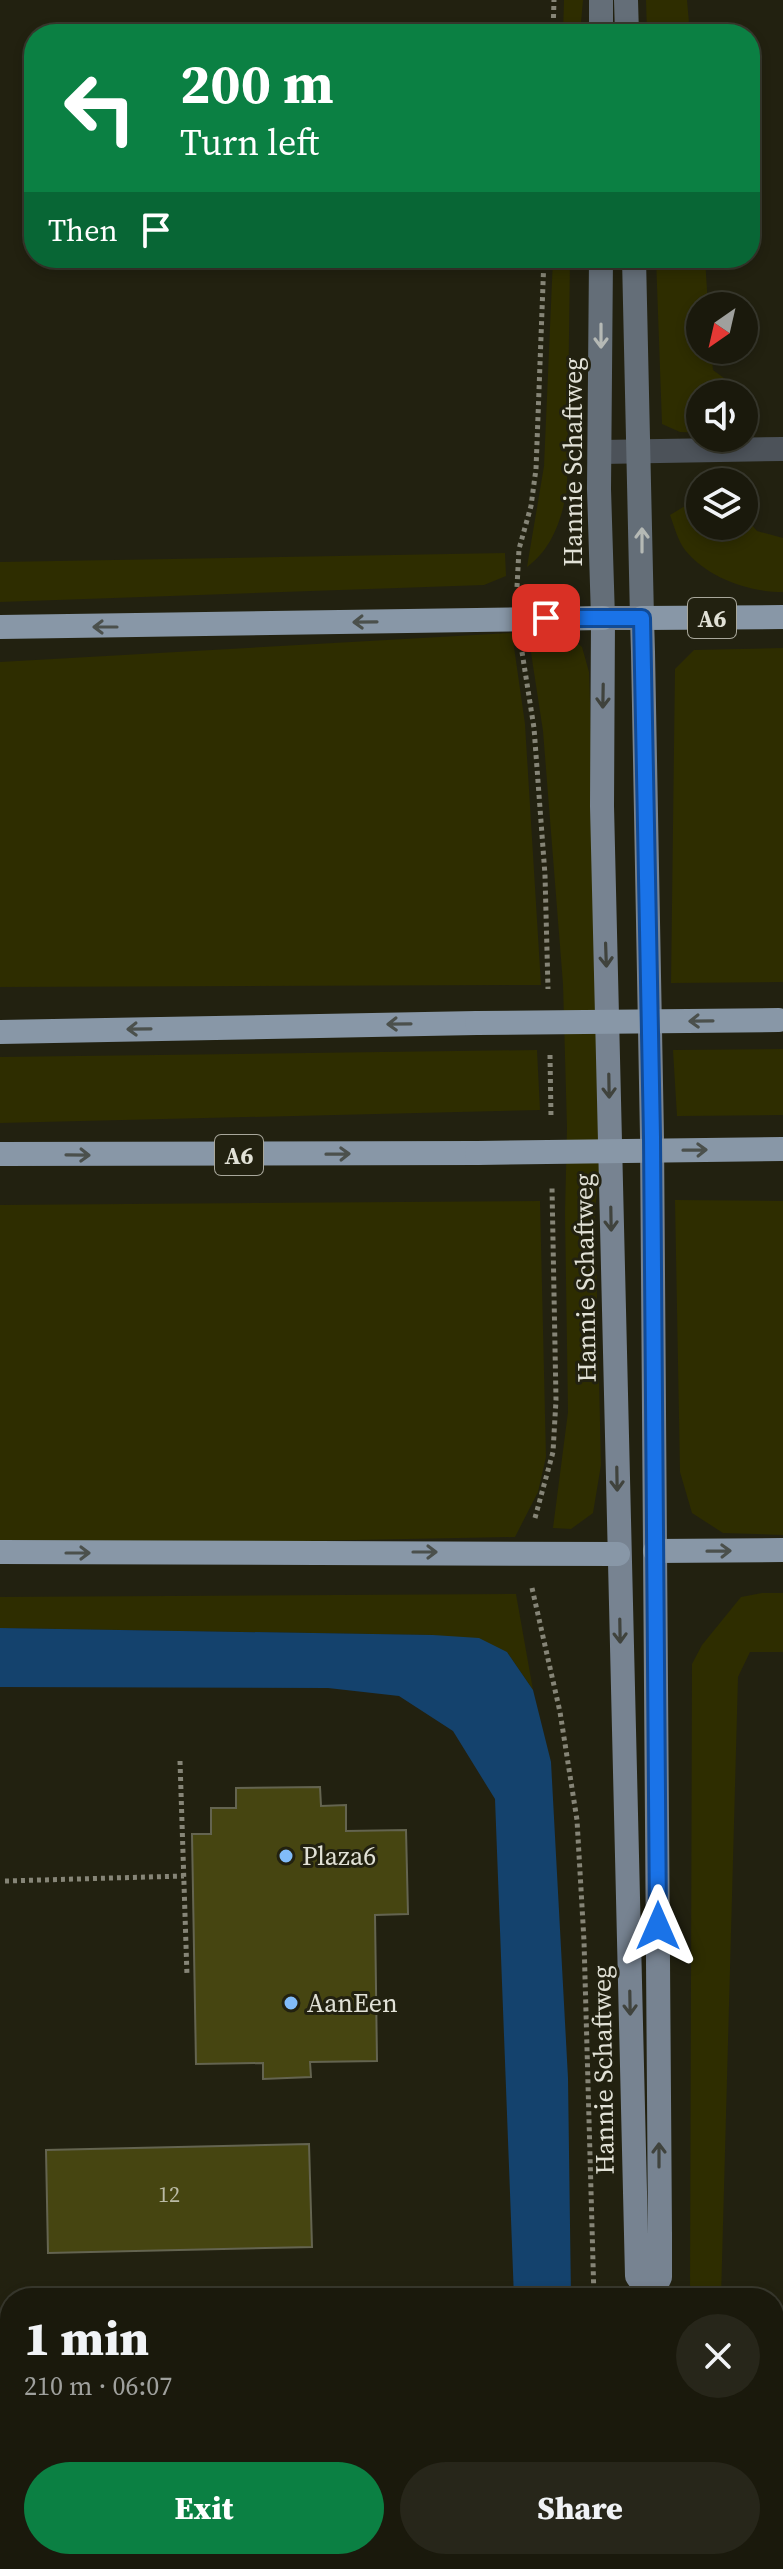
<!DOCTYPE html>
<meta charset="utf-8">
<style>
body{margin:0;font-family:"Source Serif 4",serif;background:#27261a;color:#f1f3f6;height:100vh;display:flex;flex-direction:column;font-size:30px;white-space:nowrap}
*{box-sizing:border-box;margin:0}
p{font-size:26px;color:#9fa09d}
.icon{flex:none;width:44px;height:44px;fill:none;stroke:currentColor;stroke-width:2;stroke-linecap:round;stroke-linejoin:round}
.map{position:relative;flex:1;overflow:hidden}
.details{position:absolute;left:0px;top:2288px;width:784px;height:282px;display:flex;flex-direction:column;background:#1a190c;border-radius:32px 32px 0 0;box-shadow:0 4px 12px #0003,0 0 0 2px #38382d}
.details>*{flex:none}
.banner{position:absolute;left:24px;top:24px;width:736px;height:244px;border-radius:32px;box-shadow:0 4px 12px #0003,0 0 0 2px #38382d;background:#0b8043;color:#fff;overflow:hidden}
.needle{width:52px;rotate:214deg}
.buttons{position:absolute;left:686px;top:292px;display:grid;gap:16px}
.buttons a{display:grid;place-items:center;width:72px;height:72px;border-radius:50%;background:#1a190c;box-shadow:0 4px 12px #0003,0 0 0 2px #38382d;font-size:40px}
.pin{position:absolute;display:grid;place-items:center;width:68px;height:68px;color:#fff;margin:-34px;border-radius:16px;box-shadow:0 4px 12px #0006}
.me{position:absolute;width:88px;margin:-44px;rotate:0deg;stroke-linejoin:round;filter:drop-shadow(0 0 6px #0008)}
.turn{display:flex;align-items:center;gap:28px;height:168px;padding:0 24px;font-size:36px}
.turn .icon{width:104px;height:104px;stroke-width:2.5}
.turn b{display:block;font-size:56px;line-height:68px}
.then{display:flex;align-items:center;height:76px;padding:0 24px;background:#0003;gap:16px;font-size:30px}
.round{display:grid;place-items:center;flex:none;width:84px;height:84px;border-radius:42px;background:#27261a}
.head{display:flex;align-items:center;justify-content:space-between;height:136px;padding:0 24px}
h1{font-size:48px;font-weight:800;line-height:60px}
.button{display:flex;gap:16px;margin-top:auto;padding:16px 24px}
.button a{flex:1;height:92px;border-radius:48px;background:#0b8043;color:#fff;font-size:32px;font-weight:800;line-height:92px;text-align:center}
.button a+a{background:#27261a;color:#f1f3f6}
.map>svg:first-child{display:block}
.green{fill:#2e2d00}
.water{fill:#14426d}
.building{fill:#464511;stroke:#646450;stroke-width:2}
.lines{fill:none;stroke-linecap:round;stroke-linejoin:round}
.path{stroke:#868577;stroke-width:5;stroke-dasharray:4 4;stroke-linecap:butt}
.service{stroke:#4c5259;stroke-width:24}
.secondary{stroke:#646e78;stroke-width:24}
.primary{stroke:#778391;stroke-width:24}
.motorway{stroke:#8897a7;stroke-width:24}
.motorway-bridge{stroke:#8897a7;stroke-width:24}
.oneway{stroke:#b5b9b5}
.oneway2{stroke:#4b504c}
.oneway3{stroke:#40433d}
.route-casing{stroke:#114b97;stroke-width:20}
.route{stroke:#1a73e8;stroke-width:14}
.poi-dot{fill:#81bcfa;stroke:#222110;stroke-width:3}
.labels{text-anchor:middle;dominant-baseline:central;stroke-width:6;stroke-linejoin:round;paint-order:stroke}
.number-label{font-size:22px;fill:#babaa5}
.shield{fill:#222110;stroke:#a8a79b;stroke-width:2}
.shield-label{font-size:24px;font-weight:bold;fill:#e1e1d6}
.street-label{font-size:26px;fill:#e1e1d6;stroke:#222110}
.poi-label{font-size:26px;fill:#e1e1d6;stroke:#222110;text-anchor:start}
</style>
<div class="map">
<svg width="783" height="2569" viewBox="0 0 783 2569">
<rect width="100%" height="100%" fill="#222110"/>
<path class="green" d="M564,0H583L580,34H563Z
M646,0H687L690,34H647Z
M553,258H570L567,489C562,519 552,549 527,567L544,466Z
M656,258H705L708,306H700V350H711L713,370L750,397L744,405V394H700V433L680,432L662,424Z
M700,497V526H744V516L757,531L783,538V592C748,592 708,578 685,550C678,541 674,526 670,515Z
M505,553L506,576L484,585L0,602V562Z
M561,630L582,647L589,672L604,1127L595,1211L601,1465L593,1513L571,1529L553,1528L568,1412L565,1213L567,1128L563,984L543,731L528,633Z
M512,633L525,724L541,985L0,987V662Z
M783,648V982L671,983L675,669L694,650Z
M783,1049V1115L677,1116L673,1050Z
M537,1050L540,1110L0,1123V1057Z
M675,1200L783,1201V1535L723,1533L692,1513L680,1472Z
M540,1201L546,1457L538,1492L515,1537L0,1547V1205Z
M762,1593H783V1652H750L738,1677L721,2298H690L692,1664L702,1645L741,1597Z
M516,1594L533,1690L507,1652L433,1635L0,1628V1597Z"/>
<path class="water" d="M0,1628L433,1635L479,1638L507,1652L533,1690L551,1762L568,2078L571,2298H514L495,1799L453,1731L399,1696L328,1688L0,1687Z"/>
<path class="building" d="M320,1787L321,1806L346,1805V1831L406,1830L408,1914L375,1915L377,2061L310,2062L311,2077L263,2079V2063L196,2064L192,1834H211V1808H236V1788Z
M309,2144L312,2247L48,2253L46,2150Z"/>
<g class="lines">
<path class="path" d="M553,34L554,0
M517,587L519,549L531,506L536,469L544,258
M522,652L534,728L545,875L548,989
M550,1055L551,1117
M535,1518L553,1452L556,1400L552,1187
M532,1588L560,1712L577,1820L584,1941L594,2298
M180,1761L187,1976
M5,1881L184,1876
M778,2554V2569
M604,2560V2569"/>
<path class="service" d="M601,452L782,449"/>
<path class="secondary" d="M601,0V34
M626,0L627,34
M601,258L599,489L603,618
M634,258L642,618"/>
<path class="primary" d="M650,2294L637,2276L602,806L603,618H642L643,652L652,1137L660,2233V2277L650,2298
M652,2560V2569"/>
<path class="motorway" d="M642,618L783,617
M0,627L603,618
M0,1032L477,1023
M0,1154L477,1153
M655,1551L783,1550
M0,1552L618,1554"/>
<path class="motorway-bridge" d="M477,1023L779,1020
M477,1153L782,1149"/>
</g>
<defs><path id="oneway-shaft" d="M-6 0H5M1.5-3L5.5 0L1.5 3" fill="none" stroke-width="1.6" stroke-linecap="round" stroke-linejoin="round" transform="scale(2)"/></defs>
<g class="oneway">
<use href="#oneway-shaft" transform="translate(601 336) rotate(90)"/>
<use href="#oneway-shaft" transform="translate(642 540) rotate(-90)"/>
</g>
<g class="oneway2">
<use href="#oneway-shaft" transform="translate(365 622) rotate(179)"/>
<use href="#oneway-shaft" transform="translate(105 627) rotate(-180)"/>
<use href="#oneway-shaft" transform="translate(701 1021) rotate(179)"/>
<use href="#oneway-shaft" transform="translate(399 1024) rotate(179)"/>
<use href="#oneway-shaft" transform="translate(139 1029) rotate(179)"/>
<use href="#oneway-shaft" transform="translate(695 1150) rotate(-1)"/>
<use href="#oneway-shaft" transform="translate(338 1154) rotate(-1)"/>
<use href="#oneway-shaft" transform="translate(78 1155) rotate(1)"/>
<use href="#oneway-shaft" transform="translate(719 1551) rotate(-1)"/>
<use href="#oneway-shaft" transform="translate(425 1552)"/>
<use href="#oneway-shaft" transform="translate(78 1553)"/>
</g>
<g class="oneway3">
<use href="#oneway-shaft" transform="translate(603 696) rotate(91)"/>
<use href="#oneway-shaft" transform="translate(606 955) rotate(88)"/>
<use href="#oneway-shaft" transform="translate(609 1086) rotate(89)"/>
<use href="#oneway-shaft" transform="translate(611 1219) rotate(89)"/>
<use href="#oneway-shaft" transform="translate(617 1479) rotate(89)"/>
<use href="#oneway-shaft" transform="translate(620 1631) rotate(89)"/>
<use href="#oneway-shaft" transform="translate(630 2003) rotate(89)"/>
<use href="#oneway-shaft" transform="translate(659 2155) rotate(-90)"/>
</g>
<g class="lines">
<g class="route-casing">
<path id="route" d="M546,618H642L652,1137L658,1926"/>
</g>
<use href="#route" class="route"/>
</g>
<g class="poi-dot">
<circle cx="286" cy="1856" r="8"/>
<circle cx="291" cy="2003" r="8"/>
</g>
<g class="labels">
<g class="number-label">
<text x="169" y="2194">12</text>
</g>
<g class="shield">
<rect x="688" y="598" width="48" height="40" rx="6"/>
<rect x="215" y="1135" width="48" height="40" rx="6"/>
</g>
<g class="shield-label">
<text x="712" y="618">A6</text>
<text x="239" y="1155">A6</text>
</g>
<g class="street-label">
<text transform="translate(573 462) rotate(-90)">Hannie Schaftweg</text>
<text transform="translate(585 1278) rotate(-91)">Hannie Schaftweg</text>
<text transform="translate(603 2070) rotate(-91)">Hannie Schaftweg</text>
</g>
<g class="poi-label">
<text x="302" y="1856">Plaza6</text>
<text x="307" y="2003">AanEen</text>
</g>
</g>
</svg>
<div class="buttons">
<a><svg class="needle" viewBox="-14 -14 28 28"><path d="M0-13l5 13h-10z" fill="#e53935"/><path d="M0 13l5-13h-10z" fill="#9fa09d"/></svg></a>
<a><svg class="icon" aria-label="sound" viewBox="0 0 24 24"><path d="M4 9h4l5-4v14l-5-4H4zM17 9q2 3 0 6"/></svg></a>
<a><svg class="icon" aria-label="layers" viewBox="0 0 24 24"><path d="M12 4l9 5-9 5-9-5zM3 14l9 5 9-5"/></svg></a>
</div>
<div class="pin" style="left:546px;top:618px;background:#d93025"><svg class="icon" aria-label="arrive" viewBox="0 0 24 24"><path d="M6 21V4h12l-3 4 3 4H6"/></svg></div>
<svg class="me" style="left:658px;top:1926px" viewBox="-20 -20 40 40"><path d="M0-17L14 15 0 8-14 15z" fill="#1a73e8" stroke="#fff" stroke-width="4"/></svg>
<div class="banner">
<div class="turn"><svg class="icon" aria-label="left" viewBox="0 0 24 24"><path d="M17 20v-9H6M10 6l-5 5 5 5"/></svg><div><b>200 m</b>Turn left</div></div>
<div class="then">Then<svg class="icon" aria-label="arrive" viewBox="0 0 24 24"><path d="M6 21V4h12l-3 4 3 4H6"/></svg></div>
</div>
<section class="details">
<div class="head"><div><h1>1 min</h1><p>210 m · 06:07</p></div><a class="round"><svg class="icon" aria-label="close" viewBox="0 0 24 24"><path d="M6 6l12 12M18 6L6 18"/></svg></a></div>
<div class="button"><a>Exit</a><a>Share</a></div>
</section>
</div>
